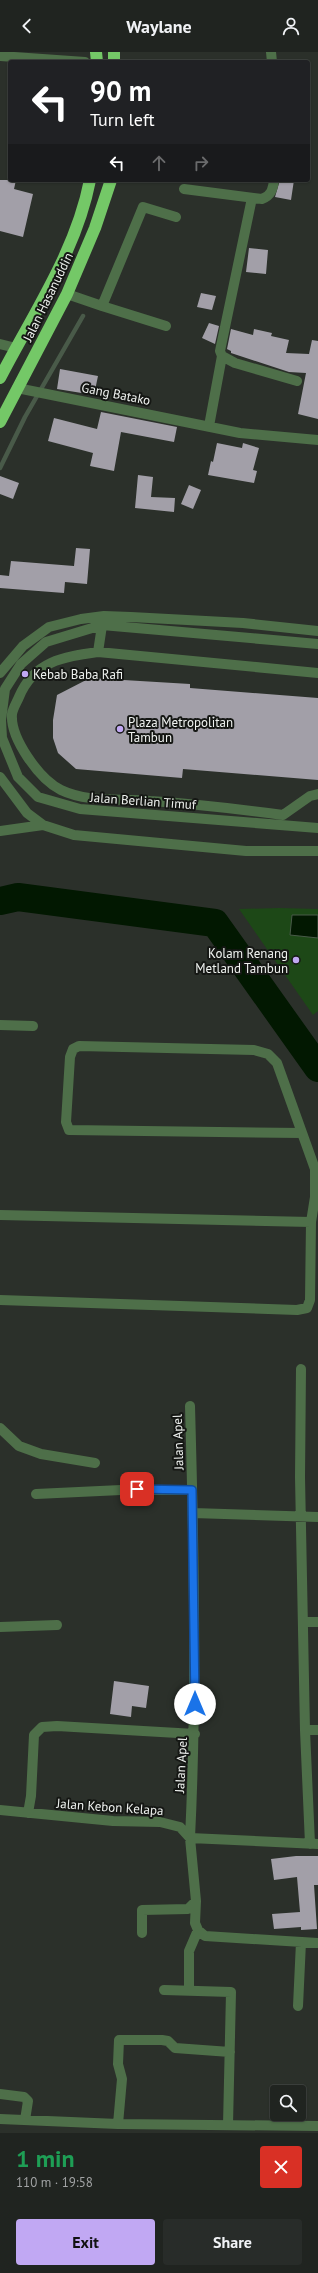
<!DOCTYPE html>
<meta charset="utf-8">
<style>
body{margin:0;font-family:"PT Sans",sans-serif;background:#282c29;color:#f1f3f6;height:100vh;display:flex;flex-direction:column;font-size:15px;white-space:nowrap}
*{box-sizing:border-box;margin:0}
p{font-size:13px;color:#a2a4a5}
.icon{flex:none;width:22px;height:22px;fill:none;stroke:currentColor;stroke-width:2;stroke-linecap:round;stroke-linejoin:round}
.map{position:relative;height:2081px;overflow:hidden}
.details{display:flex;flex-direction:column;background:#202420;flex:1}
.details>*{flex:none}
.hud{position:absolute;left:8px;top:8px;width:302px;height:122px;border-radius:4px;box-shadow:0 1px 3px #0004,0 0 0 1px #3d413e;background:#202124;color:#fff;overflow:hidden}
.fabs{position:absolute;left:270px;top:2033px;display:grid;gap:8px}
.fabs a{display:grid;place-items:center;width:36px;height:36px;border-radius:4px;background:#202420;box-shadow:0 1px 3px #0004,0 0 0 1px #3d413e;font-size:20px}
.pin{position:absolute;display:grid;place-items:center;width:34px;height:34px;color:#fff;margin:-17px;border-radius:8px;box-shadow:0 2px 6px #0006}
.me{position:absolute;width:44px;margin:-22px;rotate:0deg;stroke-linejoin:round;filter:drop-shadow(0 0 3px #0008)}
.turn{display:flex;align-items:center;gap:14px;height:84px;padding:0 16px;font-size:18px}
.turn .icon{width:52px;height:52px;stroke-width:2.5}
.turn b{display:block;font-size:28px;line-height:34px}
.lanes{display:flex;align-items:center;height:38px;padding:0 16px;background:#0003;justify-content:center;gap:20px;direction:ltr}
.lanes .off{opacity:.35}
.round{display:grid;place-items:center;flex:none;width:42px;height:42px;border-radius:4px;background:#282c29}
.summary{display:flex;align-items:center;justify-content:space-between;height:68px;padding:0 16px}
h1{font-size:24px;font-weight:800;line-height:30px;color:#1e9e55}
.cta{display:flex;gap:8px;margin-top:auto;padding:8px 16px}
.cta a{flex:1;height:46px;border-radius:4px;background:#c1a8f3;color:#111;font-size:16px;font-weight:800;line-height:46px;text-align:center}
.cta a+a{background:#282c29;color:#f1f3f6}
header{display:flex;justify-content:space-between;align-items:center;height:52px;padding:0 16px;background:#202420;font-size:18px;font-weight:800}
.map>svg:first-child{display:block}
.green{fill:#1d4817}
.water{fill:#021801;stroke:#495a49}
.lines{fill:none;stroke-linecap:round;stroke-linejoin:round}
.stream{stroke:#495a49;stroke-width:4.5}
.river{stroke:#021801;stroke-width:28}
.building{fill:#a29fa8}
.minor{stroke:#4e6f49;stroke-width:10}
.highway{stroke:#74c867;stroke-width:12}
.route-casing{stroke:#114b97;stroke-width:10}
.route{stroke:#1a73e8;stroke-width:7}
.poi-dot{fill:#c1a8f3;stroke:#151714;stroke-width:1.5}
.labels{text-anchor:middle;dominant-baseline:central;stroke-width:4;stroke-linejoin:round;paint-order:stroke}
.street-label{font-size:13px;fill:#f0f3f0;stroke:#151714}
.poi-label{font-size:13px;fill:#f0f3f0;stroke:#151714;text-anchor:start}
</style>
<header><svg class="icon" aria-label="back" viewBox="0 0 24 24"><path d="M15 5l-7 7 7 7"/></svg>Waylane<svg class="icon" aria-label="person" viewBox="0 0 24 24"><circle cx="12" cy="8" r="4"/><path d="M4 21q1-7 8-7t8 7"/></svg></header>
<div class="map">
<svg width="318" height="2081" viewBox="0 0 318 2081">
<rect width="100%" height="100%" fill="#2b302a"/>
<path class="green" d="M279,856L318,857V959L313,963L239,857Z"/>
<path class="water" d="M292,863H318V886L290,883Z"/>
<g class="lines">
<path class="stream" d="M0,416L25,365L83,264"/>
<path class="river" d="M0,849L18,845L215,871L318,1016"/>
</g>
<path class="building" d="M0,128H16L14,137L33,142L23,185L0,179Z
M280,128H294L291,148L275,145Z
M249,196L268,198L266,222L246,220Z
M201,241L216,244L212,258L197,255Z
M209,271L219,274L215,292L202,286Z
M231,277L253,283L254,277L272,281L271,284L289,288L286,301L309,302L312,288L318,289V367L298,362L306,321L289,320L231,301V299L227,297Z
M60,317L98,324L94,343L57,337Z
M101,360L177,375L174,390L121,380L114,419L90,414L93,401L48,389L54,366L97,377Z
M217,391L242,396L243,391L259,396L253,418L257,419L254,431L208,423L211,409L213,410Z
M138,423L153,425L151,445L175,446L174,460L135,456Z
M0,424L19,431L13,447L0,442Z
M189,433L201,438L193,457L181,452Z
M76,496L90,497L87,532L65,530L64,541L0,536V523L9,524L11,509L74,514Z
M90,626L190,632V636L318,646V728L183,717L182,726L76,717L58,701L53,686V668L57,643Z
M114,1629L149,1634L146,1656L132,1654L131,1665L110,1662Z
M296,1804H318V1833H314L317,1877L301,1878V1875L274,1877L272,1862L300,1860L297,1825L274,1828L271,1807Z"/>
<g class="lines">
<path class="minor" d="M271,0L272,10
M0,4L85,10
M184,137L262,147C271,144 273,137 274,128
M252,146L220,299L222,304L235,311L297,329
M67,242L102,254L143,155L176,165
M102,254L166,274
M0,292L16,296
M17,336L240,381L318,388
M209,374L222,304
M318,592L102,573L46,590L21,612L5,637L1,668L2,686L18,725L38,745L80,757L318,776
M98,600L103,567
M0,621L23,594L49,575L81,567L104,564L131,565L243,571L318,579
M318,621L98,600C63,605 34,609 19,645C17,650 13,656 12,662C10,686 39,727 61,738C88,751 121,746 150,749C195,752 239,757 283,763L310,744L318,742
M0,725L27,761L43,773L74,783L246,799H318
M0,779L43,773
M0,973L33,974
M0,1163L311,1170
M0,1248L297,1258L307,1256L310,1248L311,1170L315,1145V1117L277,1011L268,1002L254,998L79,994L73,997L70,1005L66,1070L69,1078L302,1081
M301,1317L300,1425L305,1678L310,1792
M190,1354C194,1498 197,1642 190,1786L318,1792
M0,1376L19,1394L41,1402L95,1411
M36,1442L121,1438H192
M193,1461L318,1465
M304,1570H318
M0,1575L57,1573
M305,1678H318
M0,1758L113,1769L160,1770L180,1775L190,1786L196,1849L195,1871L198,1878L205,1884L318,1891
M28,1761L31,1744L34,1683L42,1675L57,1674L195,1682
M142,1881V1858L188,1857L196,1849
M164,1938L231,1940L228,2073
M189,1938V1899L198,1878
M298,1954L301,1890
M0,2042L24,2045L28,2049L25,2068
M0,2067L118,2072L318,2074
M118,2072L122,2027L118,2012L119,1988H162L168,1989L175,1996L230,2000"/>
<path class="highway" d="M96,0L97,10
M114,0V10
M0,326C33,262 76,200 90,128
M0,370L67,242L95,176L111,128"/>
</g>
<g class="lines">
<g class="route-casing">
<path id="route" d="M137,1437L192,1438L195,1652"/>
</g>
<use href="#route" class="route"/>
</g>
<g class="poi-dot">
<circle cx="25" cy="622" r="4"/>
<circle cx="120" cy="677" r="4"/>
<circle cx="296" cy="908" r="4"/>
</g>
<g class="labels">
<g class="street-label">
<text transform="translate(48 245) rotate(-64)">Jalan Hasanuddin</text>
<text transform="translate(116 342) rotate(11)">Gang Batako</text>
<text transform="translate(143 749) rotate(4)">Jalan Berlian Timuf</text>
<text transform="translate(178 1390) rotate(-92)">Jalan Apel</text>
<text transform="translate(181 1713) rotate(-87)">Jalan Apel</text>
<text transform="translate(110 1755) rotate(4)">Jalan Kebon Kelapa</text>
</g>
<g class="poi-label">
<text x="33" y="622">Kebab Baba Rafi</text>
<text x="128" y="670">Plaza Metropolitan<tspan x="128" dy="15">Tambun</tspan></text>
<text x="288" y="901" text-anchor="end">Kolam Renang<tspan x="288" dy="15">Metland Tambun</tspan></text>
</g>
</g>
</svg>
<div class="fabs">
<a><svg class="icon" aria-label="search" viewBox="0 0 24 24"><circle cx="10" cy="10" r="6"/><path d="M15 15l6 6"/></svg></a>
</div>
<div class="pin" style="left:137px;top:1437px;background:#d93025"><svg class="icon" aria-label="arrive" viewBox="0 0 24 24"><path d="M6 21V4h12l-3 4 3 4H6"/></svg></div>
<svg class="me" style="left:195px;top:1652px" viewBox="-20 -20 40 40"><circle r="19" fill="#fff"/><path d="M0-13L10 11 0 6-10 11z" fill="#1a73e8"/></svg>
<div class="hud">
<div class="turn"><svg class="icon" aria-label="left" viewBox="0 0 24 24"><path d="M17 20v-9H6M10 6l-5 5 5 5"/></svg><div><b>90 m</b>Turn left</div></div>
<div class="lanes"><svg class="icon" aria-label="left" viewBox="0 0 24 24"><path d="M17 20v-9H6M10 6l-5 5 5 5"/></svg><svg class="icon off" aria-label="ahead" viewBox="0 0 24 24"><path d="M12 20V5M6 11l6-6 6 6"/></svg><svg class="icon off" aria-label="right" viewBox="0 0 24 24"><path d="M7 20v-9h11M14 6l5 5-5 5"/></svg></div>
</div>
</div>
<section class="details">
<div class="summary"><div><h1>1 min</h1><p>110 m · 19:58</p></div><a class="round" style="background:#d93025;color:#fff"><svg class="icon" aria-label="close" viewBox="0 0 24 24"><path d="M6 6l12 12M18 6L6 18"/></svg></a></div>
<div class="cta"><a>Exit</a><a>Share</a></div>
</section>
